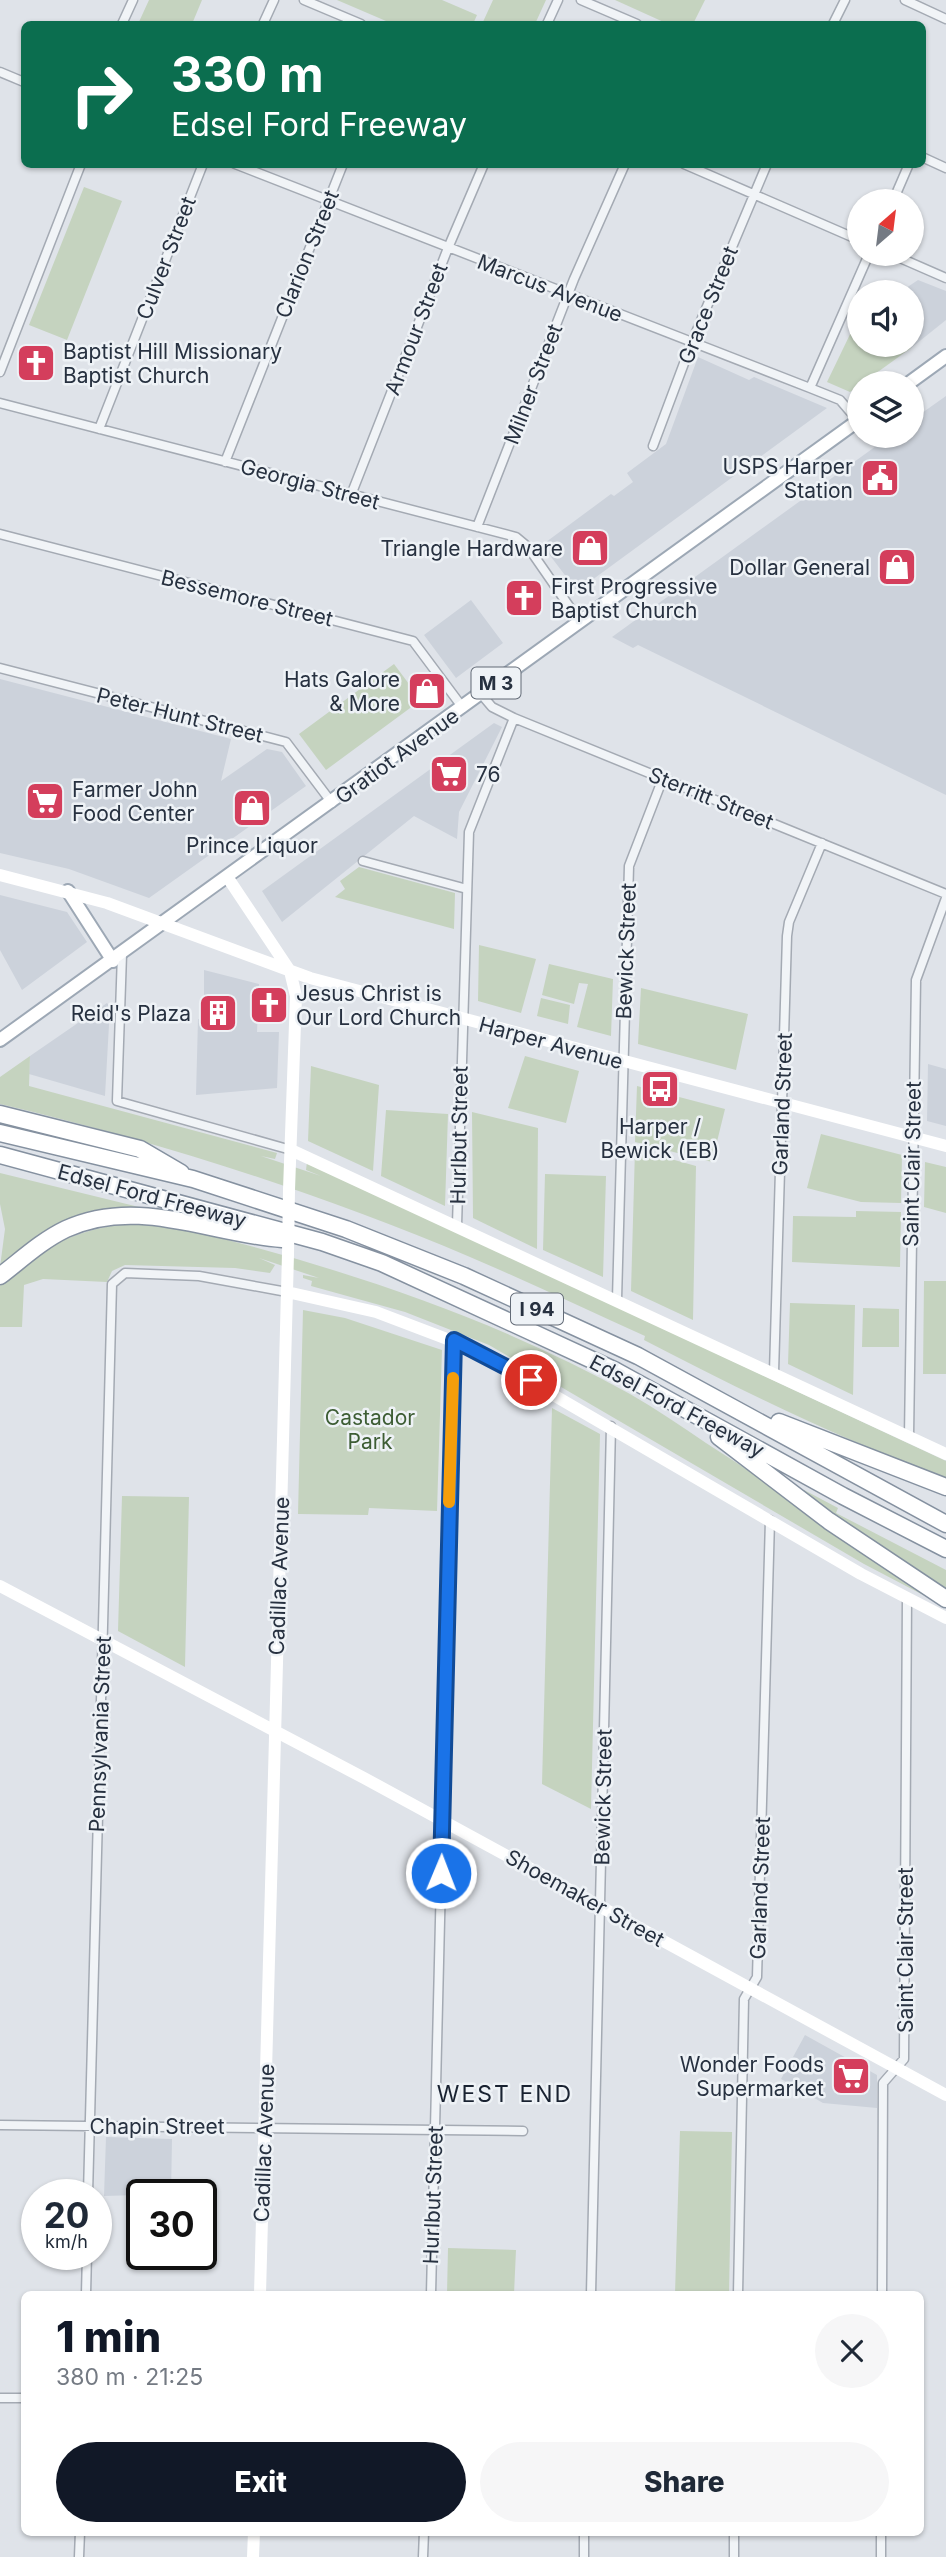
<!DOCTYPE html>
<meta charset="utf-8">
<style>
body{margin:0;font-family:Inter,sans-serif;background:#f6f6f7;color:#1f2937;height:100vh;display:flex;flex-direction:column;font-size:26px;white-space:nowrap}
*{box-sizing:border-box;margin:0}
p{font-size:23px;color:#747a83}
.icon{flex:none;width:38px;height:38px;fill:none;stroke:currentColor;stroke-width:2;stroke-linecap:round;stroke-linejoin:round}
.map{position:relative;flex:1;overflow:hidden}
.side{position:absolute;left:21px;top:2291px;width:903px;height:245px;display:flex;flex-direction:column;background:#fff;border-radius:10px;box-shadow:0 2px 5px #0004}
.side>*{flex:none}
.top-card{position:absolute;left:21px;top:21px;width:905px;height:147px;border-radius:10px;box-shadow:0 2px 5px #0004;background:#0b6e4f;color:#fff;overflow:hidden}
.needle{width:46px;rotate:28deg}
.fabs{position:absolute;left:847px;top:189px;display:grid;gap:14px}
.fabs a{display:grid;place-items:center;width:77px;height:77px;border-radius:50%;background:#fff;box-shadow:0 2px 5px #0004;font-size:35px}
.speed{position:absolute;left:21px;top:2179px;display:flex;gap:14px;font-size:35px;font-weight:700;text-align:center}
.speed>*{display:grid;place-content:center;width:91px;height:91px;border-radius:50%;background:#fff;box-shadow:0 2px 5px #0004;line-height:1}
.speed small{font-size:18px;font-weight:400}
.speed .limit{border:4px solid #111;border-radius:10px;background:#fff;color:#111}
.pin{position:absolute;display:grid;place-items:center;width:60px;height:60px;color:#fff;margin:-30px;border:4px solid #fff;border-radius:50%;box-shadow:0 2px 7px #0007}
.me{position:absolute;width:77px;margin:-38px;rotate:1deg;stroke-linejoin:round;filter:drop-shadow(0 0 5px #0008)}
.turn{display:flex;align-items:center;gap:24px;height:147px;padding:0 35px;font-size:32px}
.turn .icon{width:91px;height:91px;stroke-width:2.5}
.turn b{display:block;font-size:49px;line-height:60px}
.round{display:grid;place-items:center;flex:none;width:74px;height:74px;border-radius:37px;background:#f6f6f7}
.overview{display:flex;align-items:center;justify-content:space-between;height:119px;padding:0 35px}
h1{font-size:42px;font-weight:800;line-height:52px;color:#111827}
.cta{display:flex;gap:14px;margin-top:auto;padding:14px 35px}
.cta a{flex:1;height:80px;border-radius:42px;background:#111827;color:#fff;font-size:28px;font-weight:800;line-height:80px;text-align:center}
.cta a+a{background:#f6f6f7;color:#1f2937}
.map>svg:first-child{display:block}
.built{fill:#ccd2db}
.green{fill:#c5d3bf}
.lines{fill:none;stroke-linecap:round;stroke-linejoin:round}
.street-casing{stroke:#a4aab3;stroke-width:11}
.primary-casing{stroke:#9da8b5;stroke-width:16}
.highway-casing{stroke:#8591a0;stroke-width:19}
.street{stroke:#f1f4f7;stroke-width:8}
.secondary{stroke:#fff;stroke-width:12}
.primary{stroke:#fff;stroke-width:12}
.highway{stroke:#fff;stroke-width:16}
.secondary-bridge{stroke:#fff;stroke-width:12}
.route-casing{stroke:#114b97;stroke-width:18}
.route{stroke:#1a73e8;stroke-width:12}
.slow{stroke:#f59e0b;stroke-width:12}
.labels{text-anchor:middle;dominant-baseline:central;stroke-width:5;stroke-linejoin:round;paint-order:stroke}
.shield{fill:#eef2f6;stroke:#636b77;stroke-width:2}
.shield-label{font-size:19px;font-weight:bold;fill:#273140}
.street-label{font-size:21px;fill:#273140;stroke:#eef2f6}
.poi-label{font-size:21px;fill:#273140;stroke:#eef2f6;text-anchor:end}
.park-label{font-size:21px;fill:#3d5d34;stroke:#eef2f6}
.neighbourhood-label{font-size:23px;letter-spacing:2px;fill:#192231;stroke:#eef2f6}
</style>
<div class="map">
<svg width="946" height="2557" viewBox="0 0 946 2557">
<rect width="100%" height="100%" fill="#dfe3e9"/>
<path class="built" d="M918,280L946,291V320L911,348L908,345H912V292H900Z
M698,357L749,380L754,377L827,408L577,591L542,545L611,494L614,496L633,482L627,473L666,444Z
M946,396V795L638,645L633,648L612,637L890,436H912V420Z
M471,600L503,643L456,678L424,635Z
M0,679L231,739L221,781L267,749L282,752L306,786L149,898L69,869L0,853Z
M494,723L502,727L459,812L457,839L414,816L282,922L262,891Z
M0,895L67,912L87,942L22,990L0,950Z
M204,970L259,984L257,1032H279L277,1088L196,1095L198,1019L204,1020Z
M107,1003L110,1007L105,1096L29,1074L30,1056Z
M928,1064L946,1069V1126L927,1121Z
M805,2035L877,2075V2108L823,2103L781,2079Z
M106,2137L172,2139L171,2194L104,2196Z"/>
<path class="green" d="M149,0H202L192,24H138Z
M337,0H442L477,15L473,24H393Z
M493,0H546L535,24H482Z
M615,0H705L693,24H668Z
M84,187L122,201L67,340L29,325Z
M859,321V345H908L911,348L850,392L827,382L855,324Z
M394,664L421,700L326,770L299,734Z
M359,867L455,893L454,929L335,897L345,889L340,881Z
M479,945L536,959L521,1013L478,1001Z
M549,964L613,979L611,1036L577,1027L588,984L579,983L574,1004L542,995Z
M641,988L748,1014L736,1070L638,1044Z
M541,998L570,1005L568,1024L537,1016Z
M30,1056L29,1086L277,1153L275,1159L261,1156L321,1176L306,1170L307,1162L946,1461V1479C841,1439 744,1392 644,1340L645,1336C587,1310 529,1282 470,1257C319,1193 160,1142 0,1104V1077Z
M525,1056L579,1071L566,1123L508,1108Z
M311,1066L379,1085L373,1171L308,1141Z
M637,1086L725,1109L712,1162L635,1142Z
M386,1110L448,1114L445,1206L381,1176Z
M472,1112L538,1128L537,1249L473,1218Z
M821,1134L902,1155L901,1203L861,1202L807,1188Z
M635,1149L696,1166L693,1320L631,1291Z
M925,1162L946,1167V1213L924,1207Z
M0,1173L143,1208C101,1211 31,1238 0,1267L5,1229L0,1204Z
M545,1174L606,1176L603,1277L543,1250Z
M856,1211L901,1212L900,1267L792,1262L793,1216L856,1217Z
M150,1221C315,1259 483,1312 630,1394C656,1409 681,1426 706,1443C787,1495 867,1551 946,1607L864,1564L489,1345L405,1312L311,1286L312,1281L303,1278V1275L319,1278L259,1258L275,1265L270,1273L235,1268L125,1265L112,1271L107,1282L43,1279L24,1285L22,1327H0V1286C46,1239 86,1227 150,1221Z
M924,1281H946V1374H923Z
M790,1303L855,1305L853,1395L788,1364Z
M863,1308L899,1309V1347H862Z
M303,1310L345,1318L442,1350L437,1511L369,1508L368,1515L298,1514Z
M552,1408L600,1434L591,1809L542,1784Z
M804,1490L838,1508L836,1513L946,1570V1589L802,1493Z
M122,1496L189,1497L185,1667L118,1631Z
M680,2131L732,2132L729,2294H675Z
M448,2248L516,2250L514,2294H447Z"/>
<g class="lines">
<g class="street-casing">
<path id="street" d="M304,0L361,24
M581,0L637,24
M905,0L946,19
M122,24L133,0
M263,24L274,0
M547,24L558,0
M833,24L845,0
M0,72L24,82
M922,157L946,168
M235,164L810,388L840,400L858,421
M684,164L859,240
M893,201L909,164
M891,254L946,278
M0,372L81,164
M810,388L869,254
M0,403L516,537L528,547L580,622
M99,429L203,164
M653,446L692,342L767,164
M225,462L343,164
M351,495L448,248L484,164
M477,527L574,279L625,164
M0,534L413,641L463,708
M0,668L286,742L332,803
M481,694L492,707L514,718L946,894
M363,861L467,889
M122,954L117,1101L291,1150
M457,1225L469,832L514,718
M617,1299L629,866L663,778
M774,1372L787,936L789,922L822,843
M909,1436L916,980L946,898
M0,2125L523,2131
M88,2194L112,1284L125,1273L199,1276L287,1292
M86,2294L87,2254
M431,2294L454,1340
M591,2294L611,1426
M738,2294L744,1999L757,1977L770,1520
M882,2294L883,2083L904,2059L907,1598
M0,2398H24
M79,2557L80,2532
M423,2557L424,2532
M584,2557V2532
M734,2557V2532
M881,2557V2532"/>
</g>
<g class="primary-casing">
<path id="primary" d="M909,383L946,356
M68,891L113,961
M0,1040L859,420"/>
</g>
<g class="highway-casing">
<path id="highway" d="M0,1114L140,1149L181,1173
M0,1133L193,1179L346,1229L464,1276L638,1356L946,1524
M0,1155L322,1242L382,1263L616,1371L843,1496L946,1549
M0,1276C21,1260 41,1241 66,1229C138,1196 209,1234 282,1239
M779,1422L946,1487
M719,1437L829,1521L946,1599"/>
</g>
<use href="#street" class="street"/>
<path class="secondary" d="M0,875L107,903L310,978L946,1146
M228,878L290,971L296,996L289,1190
M291,1150L946,1454
M287,1292L376,1312L476,1350L861,1574L946,1618
M0,1586L364,1778L946,2095
M260,2294L288,1254
M253,2557L254,2532"/>
<use href="#primary" class="primary"/>
<use href="#highway" class="highway"/>
<path class="secondary-bridge" d="M288,1254L289,1190"/>
</g>
<g class="lines">
<g class="route-casing">
<path id="route" d="M441,1873L454,1340L531,1380"/>
</g>
<use href="#route" class="route"/>
<path class="slow" d="M449,1502L453,1378"/>
</g>
<defs>
<g id="church-square" transform="scale(2.0125)"><rect x="-9" y="-9" width="18" height="18" rx="4" fill="#d43e5c" stroke="#eef2f6"/><path d="M-1.2-6h2.4v3.5h3.3v2.4h-3.3V6h-2.4V-.1h-3.3v-2.4h3.3Z" fill="#fff"/></g>
<g id="civic-square" transform="scale(2.0125)"><rect x="-9" y="-9" width="18" height="18" rx="4" fill="#d43e5c" stroke="#eef2f6"/><path d="M-.6-6.5H3V-4.5H.6V-3L4-1V1h2V6H-6V1h2V-1L-.6-3ZM-1.2 2.5V6h2.4V2.5Z" fill="#fff"/></g>
<g id="shop-square" transform="scale(2.0125)"><rect x="-9" y="-9" width="18" height="18" rx="4" fill="#d43e5c" stroke="#eef2f6"/><path d="M-5-2.5h2.3a2.7 3.5 0 0 1 5.4 0H5L5.5 6h-11ZM-1.5-2.5h3a1.5 2.3 0 0 0-3 0Z" fill="#fff"/></g>
<g id="supermarket-square" transform="scale(2.0125)"><rect x="-9" y="-9" width="18" height="18" rx="4" fill="#d43e5c" stroke="#eef2f6"/><path d="M-6-5.5h2.5l.6 2H6L4.5 2H-2.5L-4.4-4H-6ZM-1.5 3.2a1.3 1.3 0 1 0 .1 0ZM3 3.2a1.3 1.3 0 1 0 .1 0Z" fill="#fff"/></g>
<g id="building-square" transform="scale(2.0125)"><rect x="-9" y="-9" width="18" height="18" rx="4" fill="#d43e5c" stroke="#eef2f6"/><path d="M-4-6H4V6H1V3H-1V6H-4ZM-2.5-4.3h1.7v1.8h-1.7ZM.8-4.3h1.7v1.8H.8ZM-2.5-1h1.7V.8h-1.7ZM.8-1h1.7V.8H.8Z" fill="#fff"/></g>
<g id="bus-square" transform="scale(2.0125)"><rect x="-9" y="-9" width="18" height="18" rx="4" fill="#d43e5c" stroke="#eef2f6"/><path d="M-5-6H5V4H4V6H2V4H-2V6H-4V4H-5ZM-3.5-4V0h7V-4ZM-3.5 1.2v1.5H-2V1.2ZM2 1.2v1.5H3.5V1.2Z" fill="#fff"/></g>
</defs>
<g fill-rule="evenodd">
<use href="#church-square" x="36" y="363"/>
<use href="#civic-square" x="880" y="478"/>
<use href="#shop-square" x="590" y="548"/>
<use href="#shop-square" x="897" y="567"/>
<use href="#church-square" x="524" y="598"/>
<use href="#shop-square" x="427" y="691"/>
<use href="#supermarket-square" x="449" y="774"/>
<use href="#supermarket-square" x="45" y="801"/>
<use href="#shop-square" x="252" y="808"/>
<use href="#church-square" x="269" y="1005"/>
<use href="#building-square" x="218" y="1013"/>
<use href="#bus-square" x="660" y="1089"/>
<use href="#supermarket-square" x="851" y="2076"/>
</g>
<g class="labels">
<g class="shield">
<rect x="471.5" y="667.5" width="49" height="31" rx="5"/>
<rect x="511" y="1293.5" width="52" height="31" rx="5"/>
</g>
<g class="shield-label">
<text x="496" y="683">M 3</text>
<text x="537" y="1309">I 94</text>
</g>
<g class="street-label">
<text transform="translate(307 254) rotate(-68)">Clarion Street</text>
<text transform="translate(166 258) rotate(-69)">Culver Street</text>
<text transform="translate(550 288) rotate(21)">Marcus Avenue</text>
<text transform="translate(708 305) rotate(-68)">Grace Street</text>
<text transform="translate(416 329) rotate(-69)">Armour Street</text>
<text transform="translate(533 384) rotate(-69)">Milner Street</text>
<text transform="translate(310 484) rotate(15)">Georgia Street</text>
<text transform="translate(247 598) rotate(14)">Bessemore Street</text>
<text transform="translate(180 715) rotate(14)">Peter Hunt Street</text>
<text transform="translate(397 756) rotate(-36)">Gratiot Avenue</text>
<text transform="translate(711 798) rotate(22)">Sterritt Street</text>
<text transform="translate(626 951) rotate(-88)">Bewick Street</text>
<text transform="translate(551 1043) rotate(15)">Harper Avenue</text>
<text transform="translate(782 1104) rotate(-88)">Garland Street</text>
<text transform="translate(459 1135) rotate(-89)">Hurlbut Street</text>
<text transform="translate(912 1164) rotate(-89)">Saint Clair Street</text>
<text transform="translate(152 1196) rotate(15)">Edsel Ford Freeway</text>
<text transform="translate(677 1406) rotate(28)">Edsel Ford Freeway</text>
<text transform="translate(279 1576) rotate(-88)">Cadillac Avenue</text>
<text transform="translate(100 1734) rotate(-88)">Pennsylvania Street</text>
<text transform="translate(603 1797) rotate(-89)">Bewick Street</text>
<text transform="translate(760 1888) rotate(-88)">Garland Street</text>
<text transform="translate(585 1898) rotate(29)">Shoemaker Street</text>
<text transform="translate(905 1950) rotate(-90)">Saint Clair Street</text>
<text x="157" y="2126">Chapin Street</text>
<text transform="translate(264 2143) rotate(-88)">Cadillac Avenue</text>
<text transform="translate(433 2195) rotate(-88)">Hurlbut Street</text>
</g>
<g class="poi-label">
<text x="63" y="351" text-anchor="start">Baptist Hill Missionary<tspan x="63" dy="24">Baptist Church</tspan></text>
<text x="853" y="466">USPS Harper<tspan x="853" dy="24">Station</tspan></text>
<text x="563" y="548">Triangle Hardware</text>
<text x="870" y="567">Dollar General</text>
<text x="551" y="586" text-anchor="start">First Progressive<tspan x="551" dy="24">Baptist Church</tspan></text>
<text x="400" y="679">Hats Galore<tspan x="400" dy="24">&amp; More</tspan></text>
<text x="476" y="774" text-anchor="start">76</text>
<text x="72" y="789" text-anchor="start">Farmer John<tspan x="72" dy="24">Food Center</tspan></text>
<text x="252" y="845" text-anchor="middle">Prince Liquor</text>
<text x="296" y="993" text-anchor="start">Jesus Christ is<tspan x="296" dy="24">Our Lord Church</tspan></text>
<text x="191" y="1013">Reid's Plaza</text>
<text x="660" y="1126" text-anchor="middle">Harper /<tspan x="660" dy="24">Bewick (EB)</tspan></text>
<text x="824" y="2064">Wonder Foods<tspan x="824" dy="24">Supermarket</tspan></text>
</g>
<g class="park-label">
<text x="370" y="1417">Castador<tspan x="370" dy="24">Park</tspan></text>
</g>
<g class="neighbourhood-label">
<text x="505" y="2094">WEST END</text>
</g>
</g>
</svg>
<div class="fabs">
<a><svg class="needle" viewBox="-14 -14 28 28"><path d="M0-13l5 13h-10z" fill="#e53935"/><path d="M0 13l5-13h-10z" fill="#747a83"/></svg></a>
<a><svg class="icon" aria-label="sound" viewBox="0 0 24 24"><path d="M4 9h4l5-4v14l-5-4H4zM17 9q2 3 0 6"/></svg></a>
<a><svg class="icon" aria-label="layers" viewBox="0 0 24 24"><path d="M12 4l9 5-9 5-9-5zM3 14l9 5 9-5"/></svg></a>
</div>
<div class="speed"><div>20<small>km/h</small></div><div class="limit">30</div></div>
<div class="pin" style="left:531px;top:1380px;background:#d93025"><svg class="icon" aria-label="arrive" viewBox="0 0 24 24"><path d="M6 21V4h12l-3 4 3 4H6"/></svg></div>
<svg class="me" style="left:441px;top:1873px" viewBox="-20 -20 40 40"><circle r="17" fill="#1a73e8" stroke="#fff" stroke-width="3"/><path d="M0-11L8 9 0 5-8 9z" fill="#fff"/></svg>
<div class="top-card">
<div class="turn"><svg class="icon" aria-label="right" viewBox="0 0 24 24"><path d="M7 20v-9h11M14 6l5 5-5 5"/></svg><div><b>330 m</b>Edsel Ford Freeway</div></div>
</div>
<section class="side">
<div class="overview"><div><h1>1 min</h1><p>380 m · 21:25</p></div><a class="round"><svg class="icon" aria-label="close" viewBox="0 0 24 24"><path d="M6 6l12 12M18 6L6 18"/></svg></a></div>
<div class="cta"><a>Exit</a><a>Share</a></div>
</section>
</div>
